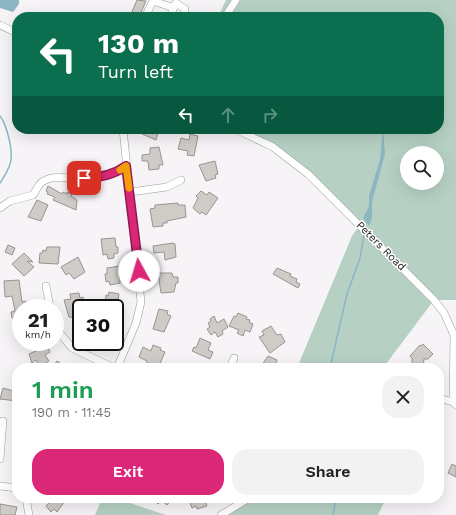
<!DOCTYPE html>
<meta charset="utf-8">
<style>
body{margin:0;font-family:"Work Sans",sans-serif;background:#f2f2f2;color:#202124;height:100vh;display:flex;flex-direction:column;font-size:15px;white-space:nowrap}
*{box-sizing:border-box;margin:0}
p{font-size:13px;color:#757577}
.icon{flex:none;width:22px;height:22px;fill:none;stroke:currentColor;stroke-width:2;stroke-linecap:round;stroke-linejoin:round}
.map{position:relative;flex:1;overflow:hidden}
.side{position:absolute;left:12px;top:363px;width:432px;height:140px;display:flex;flex-direction:column;background:#fff;border-radius:16px;box-shadow:0 4px 16px #0002}
.side>*{flex:none}
.hud{position:absolute;left:12px;top:12px;width:432px;height:122px;border-radius:16px;box-shadow:0 4px 16px #0002;background:#0b6e4f;color:#fff;overflow:hidden}
.fabs{position:absolute;left:400px;top:146px;display:grid;gap:8px}
.fabs a{display:grid;place-items:center;width:44px;height:44px;border-radius:50%;background:#fff;box-shadow:0 4px 16px #0002;font-size:20px}
.speed{position:absolute;left:12px;top:299px;display:flex;gap:8px;font-size:20px;font-weight:700;text-align:center}
.speed>*{display:grid;place-content:center;width:52px;height:52px;border-radius:50%;background:#fff;box-shadow:0 4px 16px #0002;line-height:1}
.speed small{font-size:10px;font-weight:400}
.speed .limit{border:2px solid #111;border-radius:6px;background:#fff;color:#111}
.pin{position:absolute;display:grid;place-items:center;width:34px;height:34px;color:#fff;margin:-17px;border-radius:8px;box-shadow:0 2px 6px #0006}
.me{position:absolute;width:44px;margin:-22px;rotate:354deg;stroke-linejoin:round;filter:drop-shadow(0 0 3px #0008)}
.turn{display:flex;align-items:center;gap:14px;height:84px;padding:0 20px;font-size:18px}
.turn .icon{width:52px;height:52px;stroke-width:2.5}
.turn b{display:block;font-size:28px;line-height:34px}
.lanes{display:flex;align-items:center;height:38px;padding:0 20px;background:#0003;justify-content:center;gap:20px;direction:ltr}
.lanes .off{opacity:.35}
.round{display:grid;place-items:center;flex:none;width:42px;height:42px;border-radius:16px;background:#f2f2f2}
.overview{display:flex;align-items:center;justify-content:space-between;height:68px;padding:0 20px}
h1{font-size:24px;font-weight:600;line-height:30px;color:#1e9e55}
.button{display:flex;gap:8px;margin-top:auto;padding:8px 20px}
.button a{flex:1;height:46px;border-radius:16px;background:#db2777;color:#fff;font-size:16px;font-weight:600;line-height:46px;text-align:center}
.button a+a{background:#f2f2f2;color:#202124}
.map>svg:first-child{display:block}
.green{fill:#b6d1c3;fill-rule:evenodd}
.water{fill:#8db6c3}
.lines{fill:none;stroke-linecap:round;stroke-linejoin:round}
.stream{stroke:#8db6c3;stroke-width:1.5}
.building{fill:#cfccc8;stroke:#979491}
.minor-casing{stroke:#9e9b9e;stroke-width:8}
.minor{stroke:#fff;stroke-width:7}
.route-casing{stroke:#8e194d;stroke-width:10}
.route{stroke:#db2777;stroke-width:7}
.slow{stroke:#f59e0b;stroke-width:7}
.labels{text-anchor:middle;dominant-baseline:central;stroke-width:3;stroke-linejoin:round;paint-order:stroke}
.street-label{font-size:11px;fill:#1f1d1f;stroke:#fff}
</style>
<div class="map">
<svg width="456" height="515" viewBox="0 0 456 515">
<rect width="100%" height="100%" fill="#f7f4f8"/>
<path class="green" d="M226,0H456V300H434L383,368H297L352,236L360,225L273,147L235,129H439V17H218ZM407,153H437V183H407Z
M102,498H115L166,515H95Z
M240,498H386L378,515H221Z"/>
<path class="water" d="M0,0H19V4L13,12L0,8Z
M383,129L385,154L372,202V218L369,226L363,218L369,206V195L380,160Z"/>
<g class="lines">
<path class="stream" d="M0,116C7,125 14,153 10,164C8,171 4,177 0,183
M330,368L347,294L360,258L364,234
M333,515L336,498"/>
</g>
<path class="building" d="M137,0L146,1L139,17L131,14Z
M141,129H159L156,140L140,133Z
M190,134L198,136L194,156L187,155L188,151L178,149L181,138L189,140Z
M159,147L163,165H159V169L149,170L148,161H142V155L150,154V148Z
M215,161L218,174L215,175L216,178L206,181L199,165Z
M48,186L62,194L63,192L67,194V192L72,194L71,196L77,200L76,210L53,200L55,197L47,194L48,192L46,191Z
M201,191L207,195L209,192L218,198L206,215L202,212L200,214L193,208L198,198L196,196Z
M37,200L48,205L41,221L28,217Z
M178,203V205H185L186,217L167,221V223H163V226L153,227L150,209L155,208V205Z
M114,238H115L116,247H118V253L114,254V258L108,259L107,254L103,255L101,239Z
M173,243L175,244L176,257L165,260L164,252L154,253L153,246Z
M8,245L15,248L12,255L5,252Z
M47,247H60L58,264L39,263L40,253H42L43,250L46,251Z
M24,253L33,262L27,261L34,267L24,276L12,264Z
M78,257L85,272L74,279L69,273L66,275L61,267Z
M120,266V283L110,285L109,281L106,282L105,274H107V268Z
M277,268L291,274L290,276L297,279L296,282L300,284L298,288L273,274Z
M158,273H172L173,277H178V283H176L174,292L161,293Z
M19,280L22,302L26,301L27,308H21V320L16,322L15,317L12,318L11,312L15,311L12,296L5,297L4,281Z
M109,292L119,294L117,305L122,306L120,313L115,312V308H105L106,295L108,296Z
M79,293L80,298L83,297L84,308H81V319L75,320V318L69,317L64,300L71,299L70,294Z
M159,309L168,311L167,314L171,316L164,332L153,329Z
M238,313L247,317L246,319L250,320L249,322L253,324L250,332L245,330L243,336L237,333L239,330L229,326L234,316L236,317Z
M214,316L217,323L224,319L228,327L222,331L223,334L218,337L215,332L211,335L207,329L210,327L208,323L211,321L210,319Z
M271,326L277,335L281,334L285,342L270,353L259,337L264,335L262,331Z
M200,338L211,343L208,350L213,352L210,359L192,351L194,347L196,348Z
M423,344L433,354L428,359H424L423,367L412,366V358L410,356L420,345L421,346Z
M153,345L161,348L160,350L165,352L159,366L147,364V361L139,357L143,347L151,351Z
M47,346L50,352L45,355L49,361L40,367L36,360L32,363L29,354Z
M268,356L277,360L274,368H260Z
M57,361L67,368H52Z
M3,388L17,392V401L0,399Z
M452,464L456,466V477L448,473Z
M54,498H62L65,501L57,512L54,509L51,512L46,506Z
M152,498H173L167,505L161,500L158,504Z
M188,498H204L207,506L197,509L196,506L192,508Z
M0,504L17,507L15,515H0Z"/>
<g class="lines">
<g class="minor-casing">
<path id="minor" d="M176,3L185,9L184,17
M145,17L153,1L174,8
M170,17L175,4
M225,17L236,0
M0,25L17,33
M235,129L273,147L308,174L434,300L444,313L454,335L453,402L456,405
M130,192L167,187L181,180
M0,208L10,201L33,195C36,191 38,185 42,182C52,175 62,178 73,178C92,179 111,177 127,166
M46,286L50,308
M55,327L72,348L114,368
M117,368L136,323L141,302L123,129
M230,368L234,358
M439,398L453,402
M0,459L3,421
M0,486L17,488
M26,498L29,515
M221,515L249,498"/>
</g>
<use href="#minor" class="minor"/>
</g>
<g class="lines">
<g class="route-casing">
<path id="route" d="M84,178C100,178 113,175 126,166L139,271"/>
</g>
<use href="#route" class="route"/>
<path class="slow" d="M120,170L126,166L129,188"/>
</g>
<g class="labels">
<g class="street-label">
<text transform="translate(381 246) rotate(45)">Peters Road</text>
</g>
</g>
</svg>
<div class="fabs">
<a><svg class="icon" aria-label="search" viewBox="0 0 24 24"><circle cx="10" cy="10" r="6"/><path d="M15 15l6 6"/></svg></a>
</div>
<div class="speed"><div>21<small>km/h</small></div><div class="limit">30</div></div>
<div class="pin" style="left:84px;top:178px;background:#d93025"><svg class="icon" aria-label="arrive" viewBox="0 0 24 24"><path d="M6 21V4h12l-3 4 3 4H6"/></svg></div>
<svg class="me" style="left:139px;top:271px" viewBox="-20 -20 40 40"><circle r="19" fill="#fff"/><path d="M0-13L10 11 0 6-10 11z" fill="#db2777"/></svg>
<div class="hud">
<div class="turn"><svg class="icon" aria-label="left" viewBox="0 0 24 24"><path d="M17 20v-9H6M10 6l-5 5 5 5"/></svg><div><b>130 m</b>Turn left</div></div>
<div class="lanes"><svg class="icon" aria-label="left" viewBox="0 0 24 24"><path d="M17 20v-9H6M10 6l-5 5 5 5"/></svg><svg class="icon off" aria-label="ahead" viewBox="0 0 24 24"><path d="M12 20V5M6 11l6-6 6 6"/></svg><svg class="icon off" aria-label="right" viewBox="0 0 24 24"><path d="M7 20v-9h11M14 6l5 5-5 5"/></svg></div>
</div>
<section class="side">
<div class="overview"><div><h1>1 min</h1><p>190 m · 11:45</p></div><a class="round"><svg class="icon" aria-label="close" viewBox="0 0 24 24"><path d="M6 6l12 12M18 6L6 18"/></svg></a></div>
<div class="button"><a>Exit</a><a>Share</a></div>
</section>
</div>
